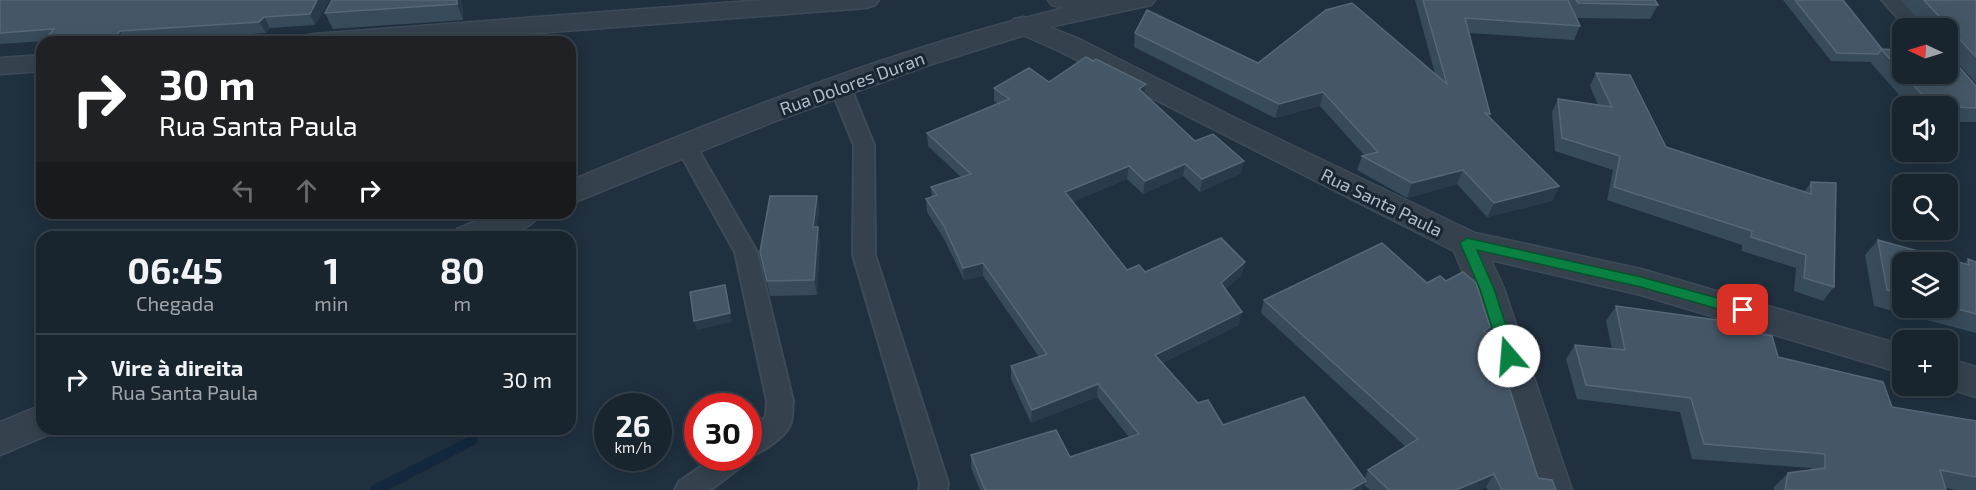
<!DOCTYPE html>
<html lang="pt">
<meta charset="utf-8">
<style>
body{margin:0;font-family:"Exo 2",sans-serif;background:#212c36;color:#f1f3f6;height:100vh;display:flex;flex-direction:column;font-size:22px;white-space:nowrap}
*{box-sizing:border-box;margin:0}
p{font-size:20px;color:#9fa4aa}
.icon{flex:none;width:33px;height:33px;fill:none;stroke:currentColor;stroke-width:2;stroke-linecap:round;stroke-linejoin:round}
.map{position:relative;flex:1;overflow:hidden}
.panel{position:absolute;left:36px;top:231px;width:540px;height:204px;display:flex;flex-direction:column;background:#18242e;border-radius:18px;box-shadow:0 3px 15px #0003,0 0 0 2px #36414a}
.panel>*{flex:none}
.guide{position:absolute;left:36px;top:36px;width:540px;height:183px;border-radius:18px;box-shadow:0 3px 15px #0003,0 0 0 2px #36414a;background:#202124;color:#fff;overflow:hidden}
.needle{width:39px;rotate:274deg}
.tools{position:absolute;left:1892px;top:18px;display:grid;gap:12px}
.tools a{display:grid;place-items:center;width:66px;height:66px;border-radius:12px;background:#18242e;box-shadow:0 3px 15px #0003,0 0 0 2px #36414a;font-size:30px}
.speed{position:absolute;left:594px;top:393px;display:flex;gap:12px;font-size:30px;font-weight:700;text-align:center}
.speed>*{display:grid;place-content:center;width:78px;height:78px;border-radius:50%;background:#18242e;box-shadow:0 3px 15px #0003,0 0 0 2px #36414a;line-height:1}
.speed small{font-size:15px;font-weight:400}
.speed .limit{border:9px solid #d22;background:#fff;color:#111}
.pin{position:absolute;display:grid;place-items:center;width:51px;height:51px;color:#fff;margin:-26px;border-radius:12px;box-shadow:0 3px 9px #0006}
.me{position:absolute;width:66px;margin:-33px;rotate:342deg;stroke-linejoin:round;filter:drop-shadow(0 0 4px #0008)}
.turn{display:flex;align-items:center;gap:21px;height:126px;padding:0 24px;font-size:27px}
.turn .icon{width:78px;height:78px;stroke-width:2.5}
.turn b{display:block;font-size:42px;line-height:51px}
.lanes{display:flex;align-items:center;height:57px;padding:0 24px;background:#0003;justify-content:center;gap:30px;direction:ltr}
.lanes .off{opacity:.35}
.eta{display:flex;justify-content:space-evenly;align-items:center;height:102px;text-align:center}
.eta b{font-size:36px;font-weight:700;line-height:42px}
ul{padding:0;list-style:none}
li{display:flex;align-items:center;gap:18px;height:90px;padding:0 24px;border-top:2px solid #36414a}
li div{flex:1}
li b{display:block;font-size:22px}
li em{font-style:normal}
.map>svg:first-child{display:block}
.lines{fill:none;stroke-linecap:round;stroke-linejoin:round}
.stream{fill:#13283d;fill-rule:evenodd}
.service-casing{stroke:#3e4b57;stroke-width:4}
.minor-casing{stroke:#3e4b57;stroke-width:3}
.tertiary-casing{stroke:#3e4b57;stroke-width:3}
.service{fill:#35424e;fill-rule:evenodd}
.minor{fill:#35424e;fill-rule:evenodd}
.tertiary{fill:#35424e;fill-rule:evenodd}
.wall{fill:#384b5a;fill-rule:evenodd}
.shaded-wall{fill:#293b4a}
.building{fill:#455766;stroke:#566776;stroke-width:1.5}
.route{fill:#0b8043;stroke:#07532c;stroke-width:1.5}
.labels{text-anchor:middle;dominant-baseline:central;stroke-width:6;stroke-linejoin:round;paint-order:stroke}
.street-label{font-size:18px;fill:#b0bdc9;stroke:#1a2733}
</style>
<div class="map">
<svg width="1976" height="490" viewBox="0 0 1976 490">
<rect width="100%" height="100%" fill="#20303e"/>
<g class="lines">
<path class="stream" d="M472,435L476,436L478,440L476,444L388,490H370L371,486Z"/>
<g class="service-casing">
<path id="service" d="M1882,0H1901L1926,28H1907Z
M840,80L847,82L850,86L874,145L875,255L948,483L947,490H919L920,483L853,255L854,145L830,86L833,82Z
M685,137L692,139L695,144L757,252L793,401C792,409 793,418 790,425C784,438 761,453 748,457V430L766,417L767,401L735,252L675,144L678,139Z
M713,458H746L742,466L710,490H675L679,482Z"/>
</g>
<g class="minor-casing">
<path id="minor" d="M763,0H879L875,5L866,8L420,42H300L304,36L314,34Z
M1048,0H1099L1105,1L1109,7L1105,13L1096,15L1052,5Z
M1023,17L1079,39L1237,119L1475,233L1641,269L1902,345V373L1641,295L1491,260L1504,289L1572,490H1532L1470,289L1454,251L1059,51L1014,31L1010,25L1014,19Z
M42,55V71L0,74V58Z
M1947,358L1976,367V397L1940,386H1947Z"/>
</g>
<g class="tertiary-casing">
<path id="tertiary" d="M1100,0H1155L1151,5L1054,26L929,65L778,120L570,204V181C739,110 921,38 1100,0Z
M495,213H541C525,240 480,237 453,237L457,229Z
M42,405V429H57L55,432L0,455V422Z"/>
</g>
<use href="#service" class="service"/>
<use href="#minor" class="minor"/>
<use href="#tertiary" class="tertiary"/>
</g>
<path class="wall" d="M0,0H329L315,25L270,28L266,33L127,42L45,41L0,44Z
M462,0L463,20L333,29L325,13Z
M1415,0H1655L1658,5L1650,19L1576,18L1580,26L1574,40L1469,33L1490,114L1489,117L1559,186L1552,201L1487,217L1457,184L1407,198L1357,170L1362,156L1364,155L1320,106L1275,118L1134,47L1135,33L1258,63L1435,74Z
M1783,0H1843L1882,49L1902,50V74H1947V28H1927L1902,0H1976V83L1954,59V61L1976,86V122H1947V106H1909L1871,63L1872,62L1831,61Z
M1093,61L1146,84L1145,94L1195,141L1241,173L1200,192L1183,176L1143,194L1127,179L1072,202L1127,270L1145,272L1242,275L1225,289L1239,325L1162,363L1198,403L1223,425L1364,479L1368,470L1406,447L1261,313L1264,300L1427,283L1490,327L1487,334L1538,478L1556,490H1488L1486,487L1479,490H1370L1364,485L1362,490H980L971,468V455L1070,457L1129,437L1097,397L1031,423L1011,379V366L1039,357L983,276L964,280L944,239L927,212L926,199L932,197L931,187L961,177L928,146L927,133L998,104L994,101V88L1049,82Z
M1596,73L1666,147L1804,192L1811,182L1834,287L1823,301L1794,291L1796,268L1742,251V245L1607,200L1613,170L1555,151L1552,112L1558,99L1598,105L1590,86Z
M817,196L819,211L817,227L820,243L817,295L770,296L760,252Z
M1878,240L1964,264L1968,259L1976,262V333L1874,306L1865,255ZM1902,262H1947V308H1902Z
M1616,306L1718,325L1778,357L1892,407L1976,421V490H1956L1946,488V490H1774V487L1788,473L1811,470V468L1692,459L1680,412L1577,399L1566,359L1575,345L1612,349L1606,321Z"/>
<path class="shaded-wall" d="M317,0H329L315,25L310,14Z
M457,0H462L463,20L457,4Z
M264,17L270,28L266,33L259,22Z
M120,31L128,42H119L115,37Z
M1146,84L1144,97L1139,89Z
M1323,92L1320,106L1275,118L1279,104Z
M1244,161L1241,173L1200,192L1202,179Z
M1185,164L1183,176L1143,194L1145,181Z
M1129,166L1127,179L1064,205L1065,192Z
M1463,170L1457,184L1407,198L1412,183Z
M1559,186L1552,201L1487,217L1494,203Z
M817,196L819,211L816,243L813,227Z
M818,227L820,243L817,295L814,280Z
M1245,262L1242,275L1218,296L1221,283Z
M983,263V276L964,280L963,268Z
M725,285L732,322L697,330L694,321Z
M1242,312L1239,325L1153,368L1155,355Z
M1098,384L1097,397L1031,423L1032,410Z
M1494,474L1486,487L1479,490H1456Z
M1366,481L1362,490H1350Z"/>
<path class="building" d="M0,0H317L310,14L264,17L259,22L120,31L115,37L44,41L54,29L0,33Z
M332,0H457V4L325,13Z
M1423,0H1568L1580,26L1465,18L1490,114L1485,113L1559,186L1494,203L1463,170L1412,183L1362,156L1378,152L1323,92L1279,104L1135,33L1147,10L1258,63L1326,10L1352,3L1447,84Z
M1576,0H1655L1658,5L1578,3Z
M1795,0H1843L1882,49L1878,54L1837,53Z
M1924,0H1976V57Z
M1881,49L1902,50V72Z
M1947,51H1956L1954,61L1976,86V108L1933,106L1903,74H1947Z
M1086,57L1093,61L1096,59L1146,84L1139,89L1195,141L1213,134L1244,161L1202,179L1185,164L1145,181L1129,166L1065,192L1127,270L1139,265L1145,272L1221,238L1245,262L1221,283L1242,312L1155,355L1198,403L1208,400L1223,425L1304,397L1366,481L1350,490H985L971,455L1056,430L1070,457L1139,434L1098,384L1032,410L1011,366L1047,354L983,263L963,268L944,226L926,199L937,195L931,187L971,174L927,133L1009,99L994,88L1029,68L1049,82Z
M1596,73L1630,75L1666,147L1811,194V182L1836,183L1834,287L1804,278L1806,255L1751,237L1752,231L1614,187L1620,156L1562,138L1558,99L1612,107Z
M770,196H817L813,227H818L814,280L767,281L760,252Z
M1878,240L1969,265L1968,259L1976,262V314L1947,306V262H1902V294L1887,290Z
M1382,243L1427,283L1440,276L1446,281L1463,272L1476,283L1490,327L1484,331L1494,340L1538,478L1552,480L1556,490H1502L1494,474L1456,490H1389L1368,470L1418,439L1264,300Z
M725,285L730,313L694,321L690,292Z
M1616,306L1717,320L1718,325L1772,336L1778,357L1883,382L1892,407L1976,421V477L1940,470L1946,490H1785L1788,473L1825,468V454L1704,444L1691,398L1586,385L1575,345L1625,350Z"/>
<path class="route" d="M1467,238L1641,277L1743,305L1751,310L1743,316L1641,287L1477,250L1494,289L1516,356L1509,362L1501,356L1480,289L1460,243Z"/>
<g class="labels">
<g class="street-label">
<text transform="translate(852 83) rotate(-20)">Rua Dolores Duran</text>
<text transform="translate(1382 202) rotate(26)">Rua Santa Paula</text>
</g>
</g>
</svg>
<div class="tools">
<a><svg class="needle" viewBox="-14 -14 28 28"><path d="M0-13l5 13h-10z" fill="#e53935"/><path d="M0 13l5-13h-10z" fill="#9fa4aa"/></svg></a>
<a><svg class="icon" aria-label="sound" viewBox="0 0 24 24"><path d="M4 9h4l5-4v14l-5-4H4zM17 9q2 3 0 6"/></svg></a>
<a><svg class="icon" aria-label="search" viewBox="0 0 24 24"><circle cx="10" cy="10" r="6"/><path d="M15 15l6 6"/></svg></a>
<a><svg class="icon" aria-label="layers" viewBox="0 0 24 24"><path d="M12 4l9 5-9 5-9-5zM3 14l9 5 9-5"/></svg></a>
<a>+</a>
</div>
<div class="speed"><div>26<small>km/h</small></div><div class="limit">30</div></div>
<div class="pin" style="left:1743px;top:310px;background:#d93025"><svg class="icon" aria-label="arrive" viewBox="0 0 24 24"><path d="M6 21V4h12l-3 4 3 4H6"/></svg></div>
<svg class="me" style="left:1509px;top:356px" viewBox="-20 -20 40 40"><circle r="19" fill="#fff"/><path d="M0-13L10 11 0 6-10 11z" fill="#0b8043"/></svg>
<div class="guide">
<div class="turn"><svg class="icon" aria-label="right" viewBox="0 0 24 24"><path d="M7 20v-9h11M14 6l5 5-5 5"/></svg><div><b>30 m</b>Rua Santa Paula</div></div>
<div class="lanes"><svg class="icon off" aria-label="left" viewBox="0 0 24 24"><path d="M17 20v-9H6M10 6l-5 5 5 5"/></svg><svg class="icon off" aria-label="ahead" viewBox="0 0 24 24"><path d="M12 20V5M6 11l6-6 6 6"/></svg><svg class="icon" aria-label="right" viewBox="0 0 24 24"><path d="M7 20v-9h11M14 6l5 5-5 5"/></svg></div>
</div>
<section class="panel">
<div class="eta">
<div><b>06:45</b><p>Chegada</p></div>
<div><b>1</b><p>min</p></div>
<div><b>80</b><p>m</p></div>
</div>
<ul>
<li><svg class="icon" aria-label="right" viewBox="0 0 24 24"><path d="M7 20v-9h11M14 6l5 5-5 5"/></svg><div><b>Vire à direita</b><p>Rua Santa Paula</p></div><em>30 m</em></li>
</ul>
</section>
</div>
